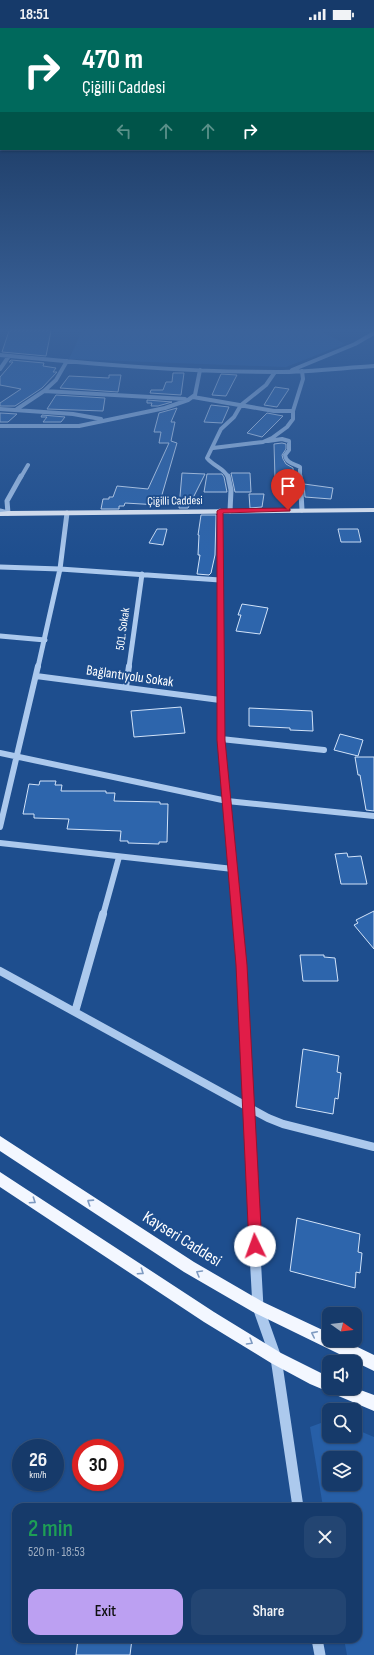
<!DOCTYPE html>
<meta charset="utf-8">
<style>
body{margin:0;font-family:"Sofia Sans Condensed",sans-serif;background:#234572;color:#f1f3f6;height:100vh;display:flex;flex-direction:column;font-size:15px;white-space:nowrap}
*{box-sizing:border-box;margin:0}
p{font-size:13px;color:#9eadc1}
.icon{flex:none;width:22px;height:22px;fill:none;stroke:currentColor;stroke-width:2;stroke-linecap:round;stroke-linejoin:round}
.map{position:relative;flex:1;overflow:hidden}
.side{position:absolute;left:12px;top:1475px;width:350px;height:140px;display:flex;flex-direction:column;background:#163a6a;border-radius:12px;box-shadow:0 1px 3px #0004,0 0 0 1px #35547e}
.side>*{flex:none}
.top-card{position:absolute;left:0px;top:0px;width:374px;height:122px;box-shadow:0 1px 3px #0004,0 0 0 1px #35547e;background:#00695c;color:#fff;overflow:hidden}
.needle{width:26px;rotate:104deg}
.fabs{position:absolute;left:322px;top:1279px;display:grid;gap:8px}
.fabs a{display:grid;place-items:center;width:40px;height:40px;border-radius:8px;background:#163a6a;box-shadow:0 1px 3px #0004,0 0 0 1px #35547e;font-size:20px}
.speed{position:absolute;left:12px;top:1411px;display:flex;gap:8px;font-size:20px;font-weight:700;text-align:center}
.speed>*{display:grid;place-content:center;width:52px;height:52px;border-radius:50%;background:#163a6a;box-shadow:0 1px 3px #0004,0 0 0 1px #35547e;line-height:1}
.speed small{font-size:10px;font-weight:400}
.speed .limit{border:6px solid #d22;background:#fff;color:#111}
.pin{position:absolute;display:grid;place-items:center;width:34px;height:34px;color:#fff;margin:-41px -17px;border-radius:50% 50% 50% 0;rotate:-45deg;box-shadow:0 0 4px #0007}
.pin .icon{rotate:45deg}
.me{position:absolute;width:44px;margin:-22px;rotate:357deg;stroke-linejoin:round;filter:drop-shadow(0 0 3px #0008)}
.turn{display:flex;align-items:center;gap:14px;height:84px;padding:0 16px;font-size:18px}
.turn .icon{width:52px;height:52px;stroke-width:2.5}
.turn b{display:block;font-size:28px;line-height:34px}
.lanes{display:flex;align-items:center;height:38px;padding:0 16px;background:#0003;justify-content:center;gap:20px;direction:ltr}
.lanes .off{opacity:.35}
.round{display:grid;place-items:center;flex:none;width:42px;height:42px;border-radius:12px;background:#234572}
.summary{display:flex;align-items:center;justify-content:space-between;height:68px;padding:0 16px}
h1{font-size:24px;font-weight:600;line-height:30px;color:#1e9e55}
.primary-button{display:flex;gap:8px;margin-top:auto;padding:8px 16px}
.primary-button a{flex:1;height:46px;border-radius:12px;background:#bca0f2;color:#111;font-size:16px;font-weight:600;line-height:46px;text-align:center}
.primary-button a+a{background:#234572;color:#f1f3f6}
.status{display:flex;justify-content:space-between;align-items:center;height:28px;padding:0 20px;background:#163a6a;direction:ltr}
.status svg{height:11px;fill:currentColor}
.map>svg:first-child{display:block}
.green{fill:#275fa7;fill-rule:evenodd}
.building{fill:#2d65ac;stroke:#d2e3f9}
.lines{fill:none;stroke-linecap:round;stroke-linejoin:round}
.minor-far4{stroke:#acc9ed;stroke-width:4}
.minor-far3{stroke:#acc9ed;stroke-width:5}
.minor-far2{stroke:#acc9ed;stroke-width:6}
.minor-far1{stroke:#acc9ed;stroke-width:8}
.minor{stroke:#acc9ed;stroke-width:11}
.major{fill:#f3f7ff;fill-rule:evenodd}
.oneway{stroke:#7e9ac1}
.route{fill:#e11d48;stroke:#92132f}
.labels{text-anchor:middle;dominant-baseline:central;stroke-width:4;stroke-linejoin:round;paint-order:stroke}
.far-street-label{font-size:12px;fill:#fff;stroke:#1e4e8e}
.street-label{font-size:14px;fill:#fff;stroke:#1e4e8e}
.near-street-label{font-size:17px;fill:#fff;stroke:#1e4e8e}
</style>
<div class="status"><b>18:51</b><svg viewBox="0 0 49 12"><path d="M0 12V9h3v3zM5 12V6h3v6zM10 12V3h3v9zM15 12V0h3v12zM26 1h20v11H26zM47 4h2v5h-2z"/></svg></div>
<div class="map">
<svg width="374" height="1627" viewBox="0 0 374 1627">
<rect width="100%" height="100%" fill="#1e4e8e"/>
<path class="green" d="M82,303H321L345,316L286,339L69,331Z
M329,1392V1408H355V1401L374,1409V1627H347L344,1611H358V1479H323L310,1399ZM329,1430H355V1456H329Z"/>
<path class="building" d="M9,303H51L46,328L2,324Z
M11,332L44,335L43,338L56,340L53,344H57L42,360L15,378H0V375L21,361L0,357V349L13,334H9Z
M173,345H184L181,367L150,365L151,362H163L166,354H172Z
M221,346L237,347L226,368L212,367Z
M109,347H121L118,364L60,360L69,348L109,350Z
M275,359L289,361L277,379L264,377Z
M56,367L105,370L103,383L47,381Z
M147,372L172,374L158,378H151L152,375H147Z
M211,377L229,379L222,395L204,394Z
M177,380L171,394H175L171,413L177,415L159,477L125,475L124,478H119V481H101L103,471H109V469H113L117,458L148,461L169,415H159L161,404H154L159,385Z
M0,385L17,386L8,394H0Z
M267,385L283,388L262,409L247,405Z
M42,387L65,389L61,394H43L47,389H41Z
M282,415L286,416V421L282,427L283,431L286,436L293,440L294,453H296V455L297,468H295L296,471H278L275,450L274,416Z
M182,445L205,446L188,480H179Z
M231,445H250L251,464H235Z
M207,446H222L224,449L227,464H204Z
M304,456L333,460L331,471L305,469Z
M249,466H264L262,479L250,480Z
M201,487H216L215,527L211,545L209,547L197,546L200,527H198L199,507H198Z
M157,501H167L163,517L149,515Z
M338,501H358L361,514H341Z
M242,576L268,580L260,606L236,603L241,587H238Z
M181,679L185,705L134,709L131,683Z
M249,680L312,683L313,703L290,702V700L249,698Z
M340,706L363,712L358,728L334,722Z
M355,729H374V783L366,782L360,747H358Z
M40,753H56L55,757H62L61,763H106V765H115L114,773L160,774V776H168L167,814H159V816L128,815V813H120L121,803L67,801L69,791L34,790V786H23L29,756L39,757Z
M347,825L348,829L361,828L367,856H341L335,826Z
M374,883V921L354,897L358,895L356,892Z
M300,927H324V929L335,930L338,953H303Z
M303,1021L339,1028L337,1044L341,1045L338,1071L335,1070L333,1086L296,1079Z
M297,1190L360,1206L358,1224L362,1225L360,1245L356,1244L355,1260L290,1243Z
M78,1611H132L130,1627H76Z"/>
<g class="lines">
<path class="minor-far4" d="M0,327C92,336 184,344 277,344C309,344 342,340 374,338
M0,341L9,328
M292,342L355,316L374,305
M44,363L185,371
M193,369L274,383H293
M0,381L73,386L101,391
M17,381L44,363L56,352L67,333
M0,398H79L165,380L188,372L195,367L200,342
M268,413L282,411L289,413V422L285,427C286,435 294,436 300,439V449
M213,420L263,414L272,410L287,399L293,391V383L303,351L302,343
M21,449L28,437
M228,449C224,440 213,438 207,430L221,401L234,389L241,377L266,357L275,344"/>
<path class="minor-far3" d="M228,448L231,462L230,483
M300,448L302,482
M0,483L8,485L7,473L21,448
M220,483L221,639
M0,539L60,541L220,552
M0,608L45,612
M38,639L60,541L67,485
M129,639L142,546"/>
<path class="minor-far2" d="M221,638V711L237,887
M36,648L220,672
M126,659L129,638
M221,711L324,722
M0,725L227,773L374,788
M0,799L38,638
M0,815L233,841
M103,887L119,829"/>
<path class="minor-far1" d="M236,886L241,937L255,1209
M0,943L268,1090L283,1096L374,1119
M75,984L103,886"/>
<path class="minor" d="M254,1208L258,1279L276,1330L298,1479
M317,1611L320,1627"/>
<path class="major" d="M374,480V484L0,488V484L8,483Z
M0,1108L194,1234L263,1274L329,1305V1312H343L374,1327V1343L253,1284L184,1244L0,1123Z
M0,1144L214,1284L281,1325L329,1349V1360H355L374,1367V1383L310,1356L271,1335L204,1294L0,1159Z"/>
</g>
<defs><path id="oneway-chevron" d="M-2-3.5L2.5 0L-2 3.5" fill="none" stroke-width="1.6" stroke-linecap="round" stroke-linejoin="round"/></defs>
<g class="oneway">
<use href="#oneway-chevron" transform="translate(33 1173) rotate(34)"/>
<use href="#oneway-chevron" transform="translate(90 1174) rotate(-147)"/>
<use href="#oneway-chevron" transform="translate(141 1244) rotate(34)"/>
<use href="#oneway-chevron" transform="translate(199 1245) rotate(-150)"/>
<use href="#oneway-chevron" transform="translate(314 1306) rotate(-154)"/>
<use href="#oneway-chevron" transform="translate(250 1314) rotate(31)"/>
</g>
<linearGradient id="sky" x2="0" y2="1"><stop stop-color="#102b4e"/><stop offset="0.57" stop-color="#3b639b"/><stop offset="1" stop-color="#3b639b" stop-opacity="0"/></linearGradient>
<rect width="374" height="530" fill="url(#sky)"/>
<path class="route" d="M288,480L290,481V483L223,485L225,712L247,937L262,1218L260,1222L255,1224L251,1222L249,1218L236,937L217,712V483L220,481Z"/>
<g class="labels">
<g class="far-street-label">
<text transform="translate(175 473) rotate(-1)">Çiğilli Caddesi</text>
<text transform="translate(123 601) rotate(-82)">501. Sokak</text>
</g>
<g class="street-label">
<text transform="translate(130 648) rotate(8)">Bağlantıyolu Sokak</text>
</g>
<g class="near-street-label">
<text transform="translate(182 1211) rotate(32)">Kayseri Caddesi</text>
</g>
</g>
</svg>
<div class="fabs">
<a><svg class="needle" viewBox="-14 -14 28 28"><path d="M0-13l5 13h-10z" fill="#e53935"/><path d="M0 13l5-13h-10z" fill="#9eadc1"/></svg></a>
<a><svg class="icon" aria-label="sound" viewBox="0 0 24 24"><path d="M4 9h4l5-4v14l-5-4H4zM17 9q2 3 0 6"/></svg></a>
<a><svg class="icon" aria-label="search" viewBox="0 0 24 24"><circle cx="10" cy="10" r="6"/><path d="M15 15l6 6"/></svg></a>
<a><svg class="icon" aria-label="layers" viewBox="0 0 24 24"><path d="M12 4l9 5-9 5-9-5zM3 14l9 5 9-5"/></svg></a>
</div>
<div class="speed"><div>26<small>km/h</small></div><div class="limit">30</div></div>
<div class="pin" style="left:288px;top:482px;background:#d93025"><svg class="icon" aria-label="arrive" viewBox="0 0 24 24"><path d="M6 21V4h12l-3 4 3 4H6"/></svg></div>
<svg class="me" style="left:255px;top:1218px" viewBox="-20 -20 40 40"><circle r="19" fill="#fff"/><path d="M0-13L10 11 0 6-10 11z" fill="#e11d48"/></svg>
<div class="top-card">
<div class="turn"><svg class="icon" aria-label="right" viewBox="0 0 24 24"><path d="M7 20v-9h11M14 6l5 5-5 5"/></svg><div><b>470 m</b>Çiğilli Caddesi</div></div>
<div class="lanes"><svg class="icon off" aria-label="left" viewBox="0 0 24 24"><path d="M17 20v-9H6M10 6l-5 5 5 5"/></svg><svg class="icon off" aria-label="ahead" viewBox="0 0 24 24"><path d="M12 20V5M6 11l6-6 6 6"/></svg><svg class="icon off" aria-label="ahead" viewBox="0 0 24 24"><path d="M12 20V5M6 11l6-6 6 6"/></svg><svg class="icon" aria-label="right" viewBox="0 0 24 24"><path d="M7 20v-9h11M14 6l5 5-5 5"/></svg></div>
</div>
<section class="side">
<div class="summary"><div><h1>2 min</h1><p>520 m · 18:53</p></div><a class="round"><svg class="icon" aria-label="close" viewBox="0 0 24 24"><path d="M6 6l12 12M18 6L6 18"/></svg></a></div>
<div class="primary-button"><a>Exit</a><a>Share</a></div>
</section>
</div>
